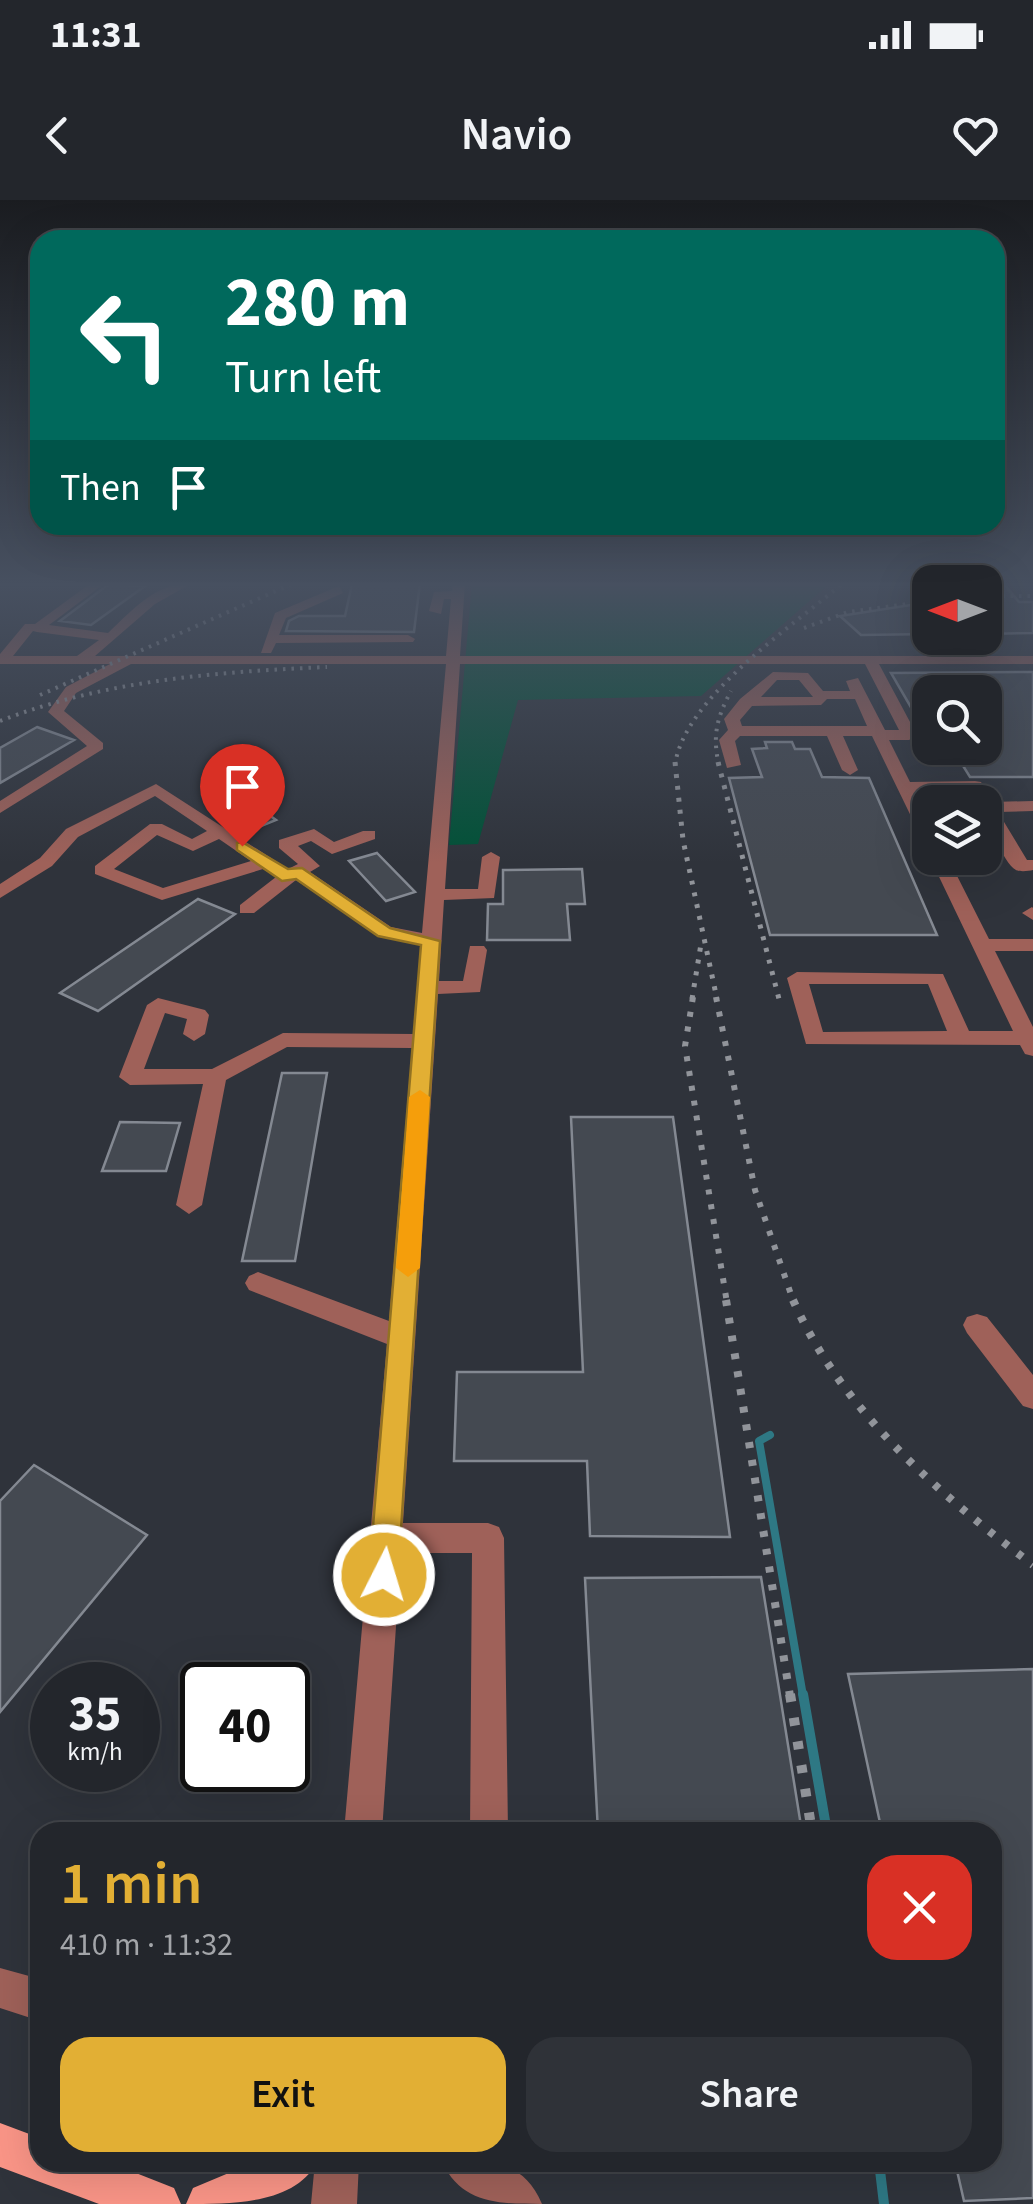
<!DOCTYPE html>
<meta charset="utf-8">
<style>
body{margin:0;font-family:"Source Sans 3",sans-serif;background:#2f3238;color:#f1f3f6;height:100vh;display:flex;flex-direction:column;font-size:38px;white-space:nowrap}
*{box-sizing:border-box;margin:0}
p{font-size:32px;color:#a3a5a9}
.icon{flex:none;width:55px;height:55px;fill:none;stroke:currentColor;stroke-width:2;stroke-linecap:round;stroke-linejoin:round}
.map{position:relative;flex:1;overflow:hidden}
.panel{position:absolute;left:30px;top:1622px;width:972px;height:350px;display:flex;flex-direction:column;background:#23262c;border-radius:30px;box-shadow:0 10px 40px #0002,0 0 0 2px #404348}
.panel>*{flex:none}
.top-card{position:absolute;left:30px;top:30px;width:975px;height:305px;border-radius:30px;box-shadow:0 10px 40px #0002,0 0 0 2px #404348;background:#00695c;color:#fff;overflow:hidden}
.needle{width:65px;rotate:270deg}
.tools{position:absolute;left:912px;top:365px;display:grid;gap:20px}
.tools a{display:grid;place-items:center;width:90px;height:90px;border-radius:20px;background:#23262c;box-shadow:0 10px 40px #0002,0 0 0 2px #404348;font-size:50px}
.speed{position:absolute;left:30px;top:1462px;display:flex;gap:20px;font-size:50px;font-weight:700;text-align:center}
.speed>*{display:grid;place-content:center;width:130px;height:130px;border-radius:50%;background:#23262c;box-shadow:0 10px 40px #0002,0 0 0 2px #404348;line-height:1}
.speed small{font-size:25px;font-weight:400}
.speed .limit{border:5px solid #111;border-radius:15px;background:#fff;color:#111}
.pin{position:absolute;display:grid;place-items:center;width:85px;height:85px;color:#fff;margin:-102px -42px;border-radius:50% 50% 50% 0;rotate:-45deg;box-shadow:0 0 10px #0007}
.pin .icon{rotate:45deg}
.me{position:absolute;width:110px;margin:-55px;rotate:5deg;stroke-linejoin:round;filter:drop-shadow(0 0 8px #0008)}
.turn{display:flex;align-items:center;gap:35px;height:210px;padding:0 30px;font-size:45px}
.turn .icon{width:130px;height:130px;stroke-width:2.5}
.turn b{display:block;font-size:70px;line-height:85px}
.then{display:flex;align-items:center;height:95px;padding:0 30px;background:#0003;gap:20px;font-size:38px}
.round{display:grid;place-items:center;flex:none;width:105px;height:105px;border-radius:30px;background:#2f3238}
.head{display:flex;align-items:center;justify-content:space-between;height:170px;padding:0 30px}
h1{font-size:60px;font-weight:600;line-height:75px;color:#e2af34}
.button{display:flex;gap:20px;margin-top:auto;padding:20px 30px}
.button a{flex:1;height:115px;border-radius:30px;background:#e2af34;color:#111;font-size:40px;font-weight:600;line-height:115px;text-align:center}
.button a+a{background:#2f3238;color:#f1f3f6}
.status{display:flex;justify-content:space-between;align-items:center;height:70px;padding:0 50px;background:#23262c;direction:ltr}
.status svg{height:28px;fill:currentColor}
header{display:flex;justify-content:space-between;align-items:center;height:130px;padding:0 30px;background:#23262c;font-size:45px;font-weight:600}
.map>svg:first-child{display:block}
.green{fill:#015137}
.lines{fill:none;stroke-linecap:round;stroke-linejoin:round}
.stream-far1{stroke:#2e7884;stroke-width:8}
.stream{stroke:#2e7884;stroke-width:10}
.building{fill:#444951;stroke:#848992;stroke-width:2.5}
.minor{fill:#9f6159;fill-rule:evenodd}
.major{fill:#fa9587;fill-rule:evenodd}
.rail-far4{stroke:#91949a;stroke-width:4;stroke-dasharray:2.5 6;stroke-linecap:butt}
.rail-far3{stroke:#91949a;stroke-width:5;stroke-dasharray:4 8;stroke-linecap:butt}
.rail-far2{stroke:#91949a;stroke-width:6;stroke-dasharray:5 10;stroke-linecap:butt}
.rail-far1{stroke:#91949a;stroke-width:8;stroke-dasharray:6 12;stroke-linecap:butt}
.rail{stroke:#91949a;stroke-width:10;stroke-dasharray:8 16;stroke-linecap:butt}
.route{fill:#e2af34;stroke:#937222;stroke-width:2.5}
.slow{fill:#f59e0b}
</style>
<div class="status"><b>11:31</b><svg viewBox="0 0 49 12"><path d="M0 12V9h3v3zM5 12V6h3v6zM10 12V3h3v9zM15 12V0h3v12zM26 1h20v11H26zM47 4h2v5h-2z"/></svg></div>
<header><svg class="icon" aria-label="back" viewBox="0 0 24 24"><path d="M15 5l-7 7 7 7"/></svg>Navio<svg class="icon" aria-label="heart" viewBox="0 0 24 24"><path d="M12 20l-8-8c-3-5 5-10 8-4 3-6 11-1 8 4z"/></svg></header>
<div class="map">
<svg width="1033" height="2004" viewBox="0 0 1033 2004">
<rect width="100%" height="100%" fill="#2f333b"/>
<path class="green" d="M472,383H830L701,496L518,500L478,644L449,645Z"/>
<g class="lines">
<path class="stream-far1" d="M770,1235L759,1241L803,1496"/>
<path class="stream" d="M803,1494L827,1632
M879,1962L884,2004"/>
</g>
<path class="building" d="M420,383L414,432L286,431L289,421L299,416H345L352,384Z
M985,383H1003L1019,402H1033V433L985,434Z
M109,384L145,386L91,425L60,421Z
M930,402V434L861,435L840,416Z
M1033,472V577H970L952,548H985V492H930V540L891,473Z
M37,527L74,540L0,583V548Z
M765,542H792L795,549H810L822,577L869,578L937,735H770L729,578L762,577L752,549L767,548Z
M251,602L276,620L244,633L219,614Z
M377,653L415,692L386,701L349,661Z
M582,669L585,704H567L570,740H487L488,704H503V670Z
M198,699L235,714L98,811L60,793Z
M282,873H327L295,1061H242Z
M571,917H673L730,1337L590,1336L587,1261H454L457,1172H583Z
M120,922L180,923L166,971H102Z
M34,1265L147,1335L0,1512V1301Z
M761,1377L802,1632H598L585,1378Z
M1033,1469V1998L964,2001L955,1962H992V1632H882L848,1474Z"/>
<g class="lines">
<path class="minor" d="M91,383H105L49,425L108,433C132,410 157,382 192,383L155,404L95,456H446L451,399H444L441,414L429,411L434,392L452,391L453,383H465L460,456H1033V464H879L917,535L909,540H889L910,582L975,581L981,582L992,602L1033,601V611L998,612L1027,660H1033V670C1029,671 1020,672 1016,670C1003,663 985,617 985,602H976L970,591L915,592L930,621V644L924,643L872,536H843L858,570L850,575L842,570L827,536H740L735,541L741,565L727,568L719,540L728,530L724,519L740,499L773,472L808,473L823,491H850L846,481L858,478L885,530H899L865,464H460L445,689H478L482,657L491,652L500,657L494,698L444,700L439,781H463L470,746H484L487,750L480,792L438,794L403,1323H488L499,1327L504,1338L508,1632H470L472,1353H401L382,1632H344L387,1144L249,1090L245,1083L249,1076L258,1072L389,1121L412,848L287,847L226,880L202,1005L189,1014L176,1005L203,884L130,885L119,877L147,805L158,798L205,810L209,815L205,834L194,841L183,834L187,819L165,813L144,869H212L283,833L414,834L421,745L378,736L296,680L254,713H240V705L276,677L263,669L162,700L95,674V666L150,624H162L192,639L207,631L155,596L78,637L52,666L0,698V684L40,658L66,629L156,584L288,669L298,664L279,648V640L314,629L334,642L363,631H375V639L332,654L311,641L298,646L320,666L310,672L391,727L422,733L446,464H131L76,493L64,511L103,543V549L0,613V601L87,546L48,512L66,487L110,464H0V454L25,424H35ZM33,431L37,432L99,440L77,456H13ZM777,480H799L813,497H761ZM827,499H855L867,526H742L740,520L752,506L821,505ZM157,635L193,651L219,639L251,661L163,688L114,669Z
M339,386L343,393L286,418L279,435H408L415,439L413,442L276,443L271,453H261L275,413Z
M930,658H948L989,739H1033V751H995L1033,827V856L1025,854L1020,845L806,844L787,778L797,772L943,774L969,831H1013ZM809,784H928L947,831L823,832Z
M1032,707L1033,708V720L1022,713Z
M977,1114L987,1117L1033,1175V1209L1023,1206L967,1133L963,1125L967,1117Z
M0,1768L40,1779V1821L0,1808Z
M315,1962H359L357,2004H311Z
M442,1962C485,1962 522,1956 542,2004C499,2004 462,2004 442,1962Z"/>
<path class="major" d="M0,1923L40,1938V1962H108L174,1988L181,2004H99L0,1967Z
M255,1962H317C295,2004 233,2004 186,2004L193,1988Z"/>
<path class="rail-far4" d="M985,396H1033
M804,428L848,412L930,401
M40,495L294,383
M0,521C106,480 215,472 327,467
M675,565C684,498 793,426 843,383
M719,565C712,536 717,517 731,491"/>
<path class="rail-far3" d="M675,562L683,640L717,799
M718,562L779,799
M692,799L701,744"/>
<path class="rail-far2" d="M693,797L685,846L727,1103
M716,797L755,990L794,1103"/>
<path class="rail-far1" d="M726,1100L790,1496
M793,1100C842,1211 939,1294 1033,1365"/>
<path class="rail" d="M790,1494L812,1632"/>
</g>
<linearGradient id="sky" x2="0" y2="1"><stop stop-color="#1a1c20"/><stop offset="0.58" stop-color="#475060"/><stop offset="1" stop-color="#475060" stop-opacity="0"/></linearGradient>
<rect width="1033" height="663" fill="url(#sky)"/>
<path class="route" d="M242,642L288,669L302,668L390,728L440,741L398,1375L394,1385L384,1389L373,1385L369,1375L421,745L378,736L296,679L282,681L237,650V643Z"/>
<path class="slow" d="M420,890L430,897L420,1068L408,1077L396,1068L409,897Z"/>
</svg>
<div class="tools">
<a><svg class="needle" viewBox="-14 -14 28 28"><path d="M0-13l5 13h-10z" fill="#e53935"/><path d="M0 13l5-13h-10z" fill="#a3a5a9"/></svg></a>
<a><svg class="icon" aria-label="search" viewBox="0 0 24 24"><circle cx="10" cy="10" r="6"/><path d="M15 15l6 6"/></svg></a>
<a><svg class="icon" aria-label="layers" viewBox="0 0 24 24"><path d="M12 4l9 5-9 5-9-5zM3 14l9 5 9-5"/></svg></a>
</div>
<div class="speed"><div>35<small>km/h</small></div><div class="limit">40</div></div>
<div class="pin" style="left:242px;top:646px;background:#d93025"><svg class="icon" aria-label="arrive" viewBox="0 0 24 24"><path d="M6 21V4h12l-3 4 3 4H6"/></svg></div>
<svg class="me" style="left:384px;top:1375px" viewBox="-20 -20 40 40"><circle r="17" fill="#e2af34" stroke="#fff" stroke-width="3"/><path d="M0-11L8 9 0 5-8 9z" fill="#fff"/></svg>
<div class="top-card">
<div class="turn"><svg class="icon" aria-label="left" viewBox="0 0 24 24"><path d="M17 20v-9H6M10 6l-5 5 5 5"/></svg><div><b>280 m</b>Turn left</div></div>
<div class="then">Then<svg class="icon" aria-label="arrive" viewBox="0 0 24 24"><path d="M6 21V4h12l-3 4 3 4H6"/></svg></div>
</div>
<section class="panel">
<div class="head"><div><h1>1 min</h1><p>410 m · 11:32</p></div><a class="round" style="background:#d93025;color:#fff"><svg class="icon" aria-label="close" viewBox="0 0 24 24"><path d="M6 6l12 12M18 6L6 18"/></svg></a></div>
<div class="button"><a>Exit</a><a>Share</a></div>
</section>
</div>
